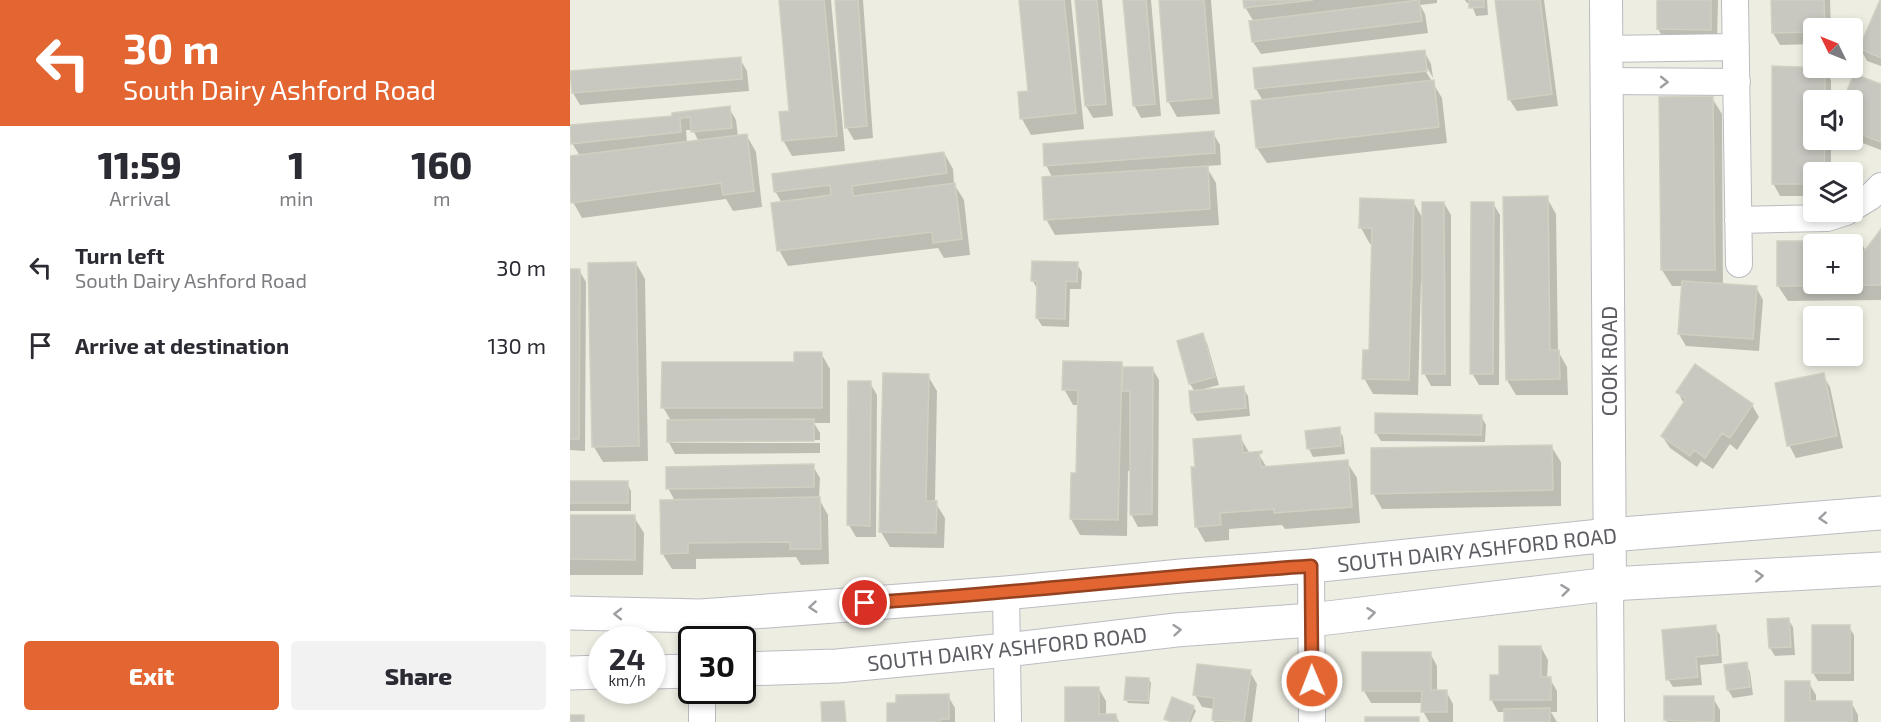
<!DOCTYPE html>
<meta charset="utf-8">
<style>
body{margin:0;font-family:"Exo 2",sans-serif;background:#f2f2f3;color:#2b2b33;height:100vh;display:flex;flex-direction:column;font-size:22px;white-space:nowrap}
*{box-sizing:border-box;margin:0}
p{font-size:20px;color:#7c7c81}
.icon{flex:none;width:33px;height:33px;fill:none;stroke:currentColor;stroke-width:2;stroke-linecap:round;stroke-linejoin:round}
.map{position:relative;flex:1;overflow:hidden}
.details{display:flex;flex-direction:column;background:#fff;width:570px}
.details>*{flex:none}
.hud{background:#e36532;color:#fff;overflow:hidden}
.needle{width:39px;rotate:313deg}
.fabs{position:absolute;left:1233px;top:18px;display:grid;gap:12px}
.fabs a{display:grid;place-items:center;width:60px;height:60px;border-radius:6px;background:#fff;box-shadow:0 3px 9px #0003;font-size:30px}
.speed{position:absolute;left:18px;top:626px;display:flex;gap:12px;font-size:30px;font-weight:700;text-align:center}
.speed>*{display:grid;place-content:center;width:78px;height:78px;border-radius:50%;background:#fff;box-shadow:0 3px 9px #0003;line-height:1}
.speed small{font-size:15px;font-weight:400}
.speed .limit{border:3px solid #111;border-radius:9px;background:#fff;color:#111}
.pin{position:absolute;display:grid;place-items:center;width:51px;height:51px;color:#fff;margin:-26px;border:3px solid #fff;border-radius:50%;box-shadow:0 2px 6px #0007}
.me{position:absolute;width:66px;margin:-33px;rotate:359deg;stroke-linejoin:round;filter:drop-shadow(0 0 4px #0008)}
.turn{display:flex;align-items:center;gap:21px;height:126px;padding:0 24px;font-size:27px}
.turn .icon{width:78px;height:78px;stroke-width:2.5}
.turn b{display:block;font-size:42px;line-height:51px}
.eta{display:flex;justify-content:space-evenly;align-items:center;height:102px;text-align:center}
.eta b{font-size:36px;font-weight:800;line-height:42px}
.button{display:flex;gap:12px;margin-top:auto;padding:12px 24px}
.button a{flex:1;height:69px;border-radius:6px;background:#e36532;color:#fff;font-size:24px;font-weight:800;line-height:69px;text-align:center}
.button a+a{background:#f2f2f3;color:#2b2b33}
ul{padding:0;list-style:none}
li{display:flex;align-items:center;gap:18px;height:78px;padding:0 24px}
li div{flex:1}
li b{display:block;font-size:22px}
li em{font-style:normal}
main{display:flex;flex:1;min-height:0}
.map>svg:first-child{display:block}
.shadow{fill:#0003;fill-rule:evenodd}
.building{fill:#c8c7c0;stroke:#d1d0c1;stroke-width:1.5;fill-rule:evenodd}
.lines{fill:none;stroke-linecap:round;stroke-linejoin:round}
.minor-casing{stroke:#babbc1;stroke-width:28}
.tertiary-casing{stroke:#babbc1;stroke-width:34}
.secondary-casing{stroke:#bbbcc3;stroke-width:35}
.minor{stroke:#fff;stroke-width:26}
.tertiary{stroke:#fff;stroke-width:32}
.secondary{stroke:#fff;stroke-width:33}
.oneway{stroke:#9d9ea1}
.route-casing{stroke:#944220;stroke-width:15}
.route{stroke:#e36532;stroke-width:10}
.labels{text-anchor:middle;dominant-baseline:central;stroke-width:6;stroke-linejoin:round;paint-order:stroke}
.street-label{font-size:21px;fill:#5b5d63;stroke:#fff}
</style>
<main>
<section class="details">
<div class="hud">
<div class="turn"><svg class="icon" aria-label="left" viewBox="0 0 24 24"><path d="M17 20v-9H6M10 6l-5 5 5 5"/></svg><div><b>30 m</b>South Dairy Ashford Road</div></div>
</div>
<div class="eta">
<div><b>11:59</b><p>Arrival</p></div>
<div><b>1</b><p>min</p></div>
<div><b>160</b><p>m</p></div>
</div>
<ul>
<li><svg class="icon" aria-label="left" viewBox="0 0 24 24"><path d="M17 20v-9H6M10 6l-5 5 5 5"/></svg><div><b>Turn left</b><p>South Dairy Ashford Road</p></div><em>30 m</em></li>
<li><svg class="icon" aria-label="arrive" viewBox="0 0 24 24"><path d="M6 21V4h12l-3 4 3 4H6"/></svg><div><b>Arrive at destination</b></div><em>130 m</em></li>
</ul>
<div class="button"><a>Exit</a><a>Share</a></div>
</section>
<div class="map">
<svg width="1311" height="722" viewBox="0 0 1311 722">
<rect width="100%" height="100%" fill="#edede2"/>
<path class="shadow" d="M210,0H261L275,151L222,156L213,140L220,112Z
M267,0H293L303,138L284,140L277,128Z
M450,0H501L514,129L461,135L452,119L449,93L460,92Z
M507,0H532L543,116L523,118L516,106Z
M555,0H581L591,116L571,118L564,105Z
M590,0H641L650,114L607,117L598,101Z
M675,0H867V3L850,5L855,14L858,33L691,54L683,42L684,22L675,7Z
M895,0H917L918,15L906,16L901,3H897Z
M927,0H974L988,106L947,111L939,99Z
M1089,0H1148L1147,42L1095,41L1088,29Z
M1202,0H1260L1261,28H1244V44L1210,45L1203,33Z
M1311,1V66L1297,61L1290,48Z
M854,51L861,64L863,78L855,64L852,65L872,98L877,143L697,163L687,148L693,101L686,89L685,70Z
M170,59L177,71L179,91L10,105L3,93Z
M1204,67L1254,68L1261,80V100H1244V140H1261V172H1244V196H1210L1203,183Z
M1285,76L1311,86V150L1282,139V100H1275Z
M1142,98L1152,114L1153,285L1186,287L1193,300L1189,351L1116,346L1109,334L1113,286H1102L1092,270L1091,99Z
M159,108L166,120L168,137L177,136L186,152L192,207L163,211L156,199L12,218L3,202L0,157L10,156L2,143L104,117ZM116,130H123L129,142L117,143Z
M643,133L650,145L651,165L636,166L646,183L649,225L485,235L476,219L482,177L476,165Z
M374,153L383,169L384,184L394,200L400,255L374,258L368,248L218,266L209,250L212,203L205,191Z
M977,198L986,214L988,351L997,367L998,395H946L937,380Z
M843,201L853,219L874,203L881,215V386H861L854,373V282H851L848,395L803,394L794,378L800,352L803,244H800L791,228Z
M923,203L930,215L929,385H909L902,373Z
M1311,232V300L1218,301L1208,286V243L1265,242L1289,239L1296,251ZM1244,244H1282V284H1244Z
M66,263L75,279L78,461L33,462L24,447Z
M507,264L512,272L511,289H500L499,327L472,326L467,318V289L463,281Z
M0,270H9L16,282L15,451L0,450Z
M632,335L637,343L649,385L630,390L673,388L678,396L680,416L627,421L622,413L625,392L620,384L609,342Z
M251,353L260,369V423H244L250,433V440H103V443H250V453L105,454L98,441L101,421L93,407Z
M551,363L554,368H582L589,380L588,526L568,527L561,514V471H558L557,536L510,535L501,519L507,475L509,405H503L494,389Z
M1253,375L1260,387L1273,448L1226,458L1219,445Z
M358,376L367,391L365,502L375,518L374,548L320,547L311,532Z
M300,383L307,395L306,537H286L279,525Z
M1108,392L1182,405L1189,417L1167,450L1160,444L1143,469L1131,461L1127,467L1100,448L1092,436L1114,404Z
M911,416L916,425L915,442L811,441L806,433Z
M769,429L773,437L775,454L743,457L739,449L737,432Z
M670,437L680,454L688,453L697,468L777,462L787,478L790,523L715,529L712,525L659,529V540L635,542L626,526L627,468Z
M981,446L991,462V506L812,509L803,493Z
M243,466L250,478L249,499L258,515L259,564L231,565L226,557L126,559V569H102L92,553L105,501L98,488Z
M0,483H57L61,491V511H0Z
M0,516L64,517L74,533L73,575H0Z
M1218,619L1223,627L1225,655L1205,656L1200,648Z
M1145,627L1150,635L1152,663L1130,665L1132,685L1103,687L1098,679Z
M1279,627L1284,635V681H1248L1243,673Z
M971,647L978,660L977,679H980L987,691V712H981L987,722H935V712H928L921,699L930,676Z
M860,653L867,666V691H876L883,704V722H859L853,711V703H801L794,691Z
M1176,664L1180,672L1183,695L1163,698L1158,690Z
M680,672L687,684L682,722H644L645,709L632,707L625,695Z
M579,679L581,683L579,704L558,703L556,699Z
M1239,683L1246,695V703L1281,702L1288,715V722H1217Z
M529,689L536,701V716H546L549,722H497Z
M378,696L385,708V722H319Z
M1143,698L1150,710V722H1097L1095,720Z
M603,699L623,707L626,711L621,722H606L597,718V720L596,719Z"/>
<path class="building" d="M209,0H254L267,136L212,141L209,112L219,111Z
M265,0H288L297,126L275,128Z
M449,0H494L506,113L450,119L448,92L458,91Z
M505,0H527L536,104L515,106Z
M553,0H576L585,104L563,106Z
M589,0H634L642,98L597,102Z
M673,0H743L674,8Z
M849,0L852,21L682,42L679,21Z
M899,0H914V7L899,8Z
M925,0H970L982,94L938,100Z
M1087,0H1141V30L1087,29Z
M1201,0H1254L1255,28H1244V32L1202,33Z
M1310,0H1311V58L1289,48Z
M855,50L857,71L685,89L683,68Z
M171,57L172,79L2,93L0,71Z
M1202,66L1255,68V100H1244V140H1255L1254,172H1244V184H1202Z
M1284,74L1311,84V142L1282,131V100H1273Z
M864,80L869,127L686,148L681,101Z
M1143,96L1145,270H1091L1089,97Z
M160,106L162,128L121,132L120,117L110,118L111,132L1,144L0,125L102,116V113Z
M644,131L645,153L474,166L473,144Z
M177,134L184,191L153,195L151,183L1,203L0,156Z
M374,152L377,173L282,186L283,196L385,183L392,239L363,243L362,232L207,251L201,203L261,195L260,185L204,192L202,174Z
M638,166L640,209L474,220L472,177Z
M978,196L980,350H989L990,379L936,380L933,197Z
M790,198L844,200L839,380L792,379L793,350H799L802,228H789Z
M852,202H874L875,374H852Z
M901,202H924L923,374H900Z
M1311,229V285L1207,286V241H1263V237H1290V257ZM1244,244H1282V284H1244Z
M462,261L508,262L507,282L496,281L495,319L466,318L467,281H461Z
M66,262L69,446L22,447L18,263Z
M0,269H10L9,439H0Z
M1112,281L1187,286L1183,339L1108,334Z
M633,333L645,377L619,384L607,341Z
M224,352H252V408H91L92,362H224Z
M493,361L552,362L548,520L500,519L501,473H506L508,390H492Z
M1125,364L1183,404L1160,438L1152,433L1135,458L1124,450L1120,456L1091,436L1116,399L1106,392Z
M553,367H583L582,514L560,515V391H552Z
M313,373L359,374L356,501H367L366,533L309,532Z
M1254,373L1267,436L1217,446L1205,383Z
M278,381H301L300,526L277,525Z
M674,386L676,408L621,413L619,391Z
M805,413L912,415L911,435L805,433Z
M244,419V441L97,442V420Z
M770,427L771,446L737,449L735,431Z
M671,435L673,453L692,451V453L689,454L691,467L778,460L782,507L704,513V509L650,513L651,525L625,527L621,467H625L623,439Z
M982,445L983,490L801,494V448Z
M244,464V487L96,489V467Z
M0,481H58V503H0Z
M250,497L251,549H220V542L118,543V553L91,554L90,500Z
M0,515H65V560L0,559Z
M1219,618L1221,647L1199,648L1197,619Z
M1146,625L1148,655L1126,657L1128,677L1096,680L1092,630Z
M1242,625H1280V673H1242Z
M929,646H971V677H981V700H920V675H929Z
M792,652H861V690H877V712H851L852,691H792Z
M1177,662L1180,687L1157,690L1154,665Z
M627,664L681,670L674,722L642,720L644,698L623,695Z
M556,677L579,678L578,701L554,700Z
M1215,681H1240V701H1282V722H1215Z
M495,687H529V714H546L547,722H495Z
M379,694V719H370V722H317V703H326V695Z
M1094,696H1144V722L1094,720Z
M602,697L624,706L618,722H602L594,719Z
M274,701L276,722H252L251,702Z
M980,708V722H934V709Z
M0,715H14V722H0Z
M795,717H849V722H795Z"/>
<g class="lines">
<g class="minor-casing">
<path id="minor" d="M1165,0L1169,264
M1035,49L1166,47
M1036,81L1167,82
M1282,208L1300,197L1311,186
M1168,220L1257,218L1276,212
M741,566L742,722
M1040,584L1041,722
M436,593L438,722
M131,616V639
M132,690V722"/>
</g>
<g class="tertiary-casing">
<path id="tertiary" d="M1036,0L1040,584"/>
</g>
<g class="secondary-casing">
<path id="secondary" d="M0,613L131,616L436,593L611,576L741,566L1040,535L1311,513
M172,669L267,666L437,650L606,630L741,620L1040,584L1311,569
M82,672L122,671
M0,673L32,672"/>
</g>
<use href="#minor" class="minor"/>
<use href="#tertiary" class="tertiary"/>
<use href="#secondary" class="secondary"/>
</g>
<defs><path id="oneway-chevron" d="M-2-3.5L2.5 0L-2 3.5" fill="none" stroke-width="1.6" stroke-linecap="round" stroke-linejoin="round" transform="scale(1.5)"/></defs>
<g class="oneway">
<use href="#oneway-chevron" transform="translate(1094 82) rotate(1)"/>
<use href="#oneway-chevron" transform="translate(1253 518) rotate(175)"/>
<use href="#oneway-chevron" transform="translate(1189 576) rotate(-3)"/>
<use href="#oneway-chevron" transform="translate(995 590) rotate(-7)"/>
<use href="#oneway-chevron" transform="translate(243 607) rotate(175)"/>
<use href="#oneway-chevron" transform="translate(801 613) rotate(-7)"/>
<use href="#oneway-chevron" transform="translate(48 614) rotate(-179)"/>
<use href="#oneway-chevron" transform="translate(607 630) rotate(-5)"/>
</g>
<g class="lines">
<g class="route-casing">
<path id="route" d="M295,603C444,593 592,576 741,566L742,681"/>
</g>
<use href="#route" class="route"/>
</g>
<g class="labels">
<g class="street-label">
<text transform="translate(1038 361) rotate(-90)">COOK ROAD</text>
<text transform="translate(907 549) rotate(-6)">SOUTH DAIRY ASHFORD ROAD</text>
<text transform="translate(437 648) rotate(-6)">SOUTH DAIRY ASHFORD ROAD</text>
</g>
</g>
</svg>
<div class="fabs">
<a><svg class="needle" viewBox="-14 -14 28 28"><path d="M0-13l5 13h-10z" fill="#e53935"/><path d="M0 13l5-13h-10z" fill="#7c7c81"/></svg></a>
<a><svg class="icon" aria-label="sound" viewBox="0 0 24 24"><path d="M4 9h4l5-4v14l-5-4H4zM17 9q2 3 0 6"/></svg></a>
<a><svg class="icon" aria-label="layers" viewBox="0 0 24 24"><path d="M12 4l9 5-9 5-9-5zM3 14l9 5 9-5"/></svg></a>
<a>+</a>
<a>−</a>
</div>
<div class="speed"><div>24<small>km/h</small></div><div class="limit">30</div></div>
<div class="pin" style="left:295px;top:603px;background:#d93025"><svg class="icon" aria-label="arrive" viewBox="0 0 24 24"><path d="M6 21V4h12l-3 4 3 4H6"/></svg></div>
<svg class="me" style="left:742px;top:681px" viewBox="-20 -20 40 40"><circle r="17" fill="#e36532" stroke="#fff" stroke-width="3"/><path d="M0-11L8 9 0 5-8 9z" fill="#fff"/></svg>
</div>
</main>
